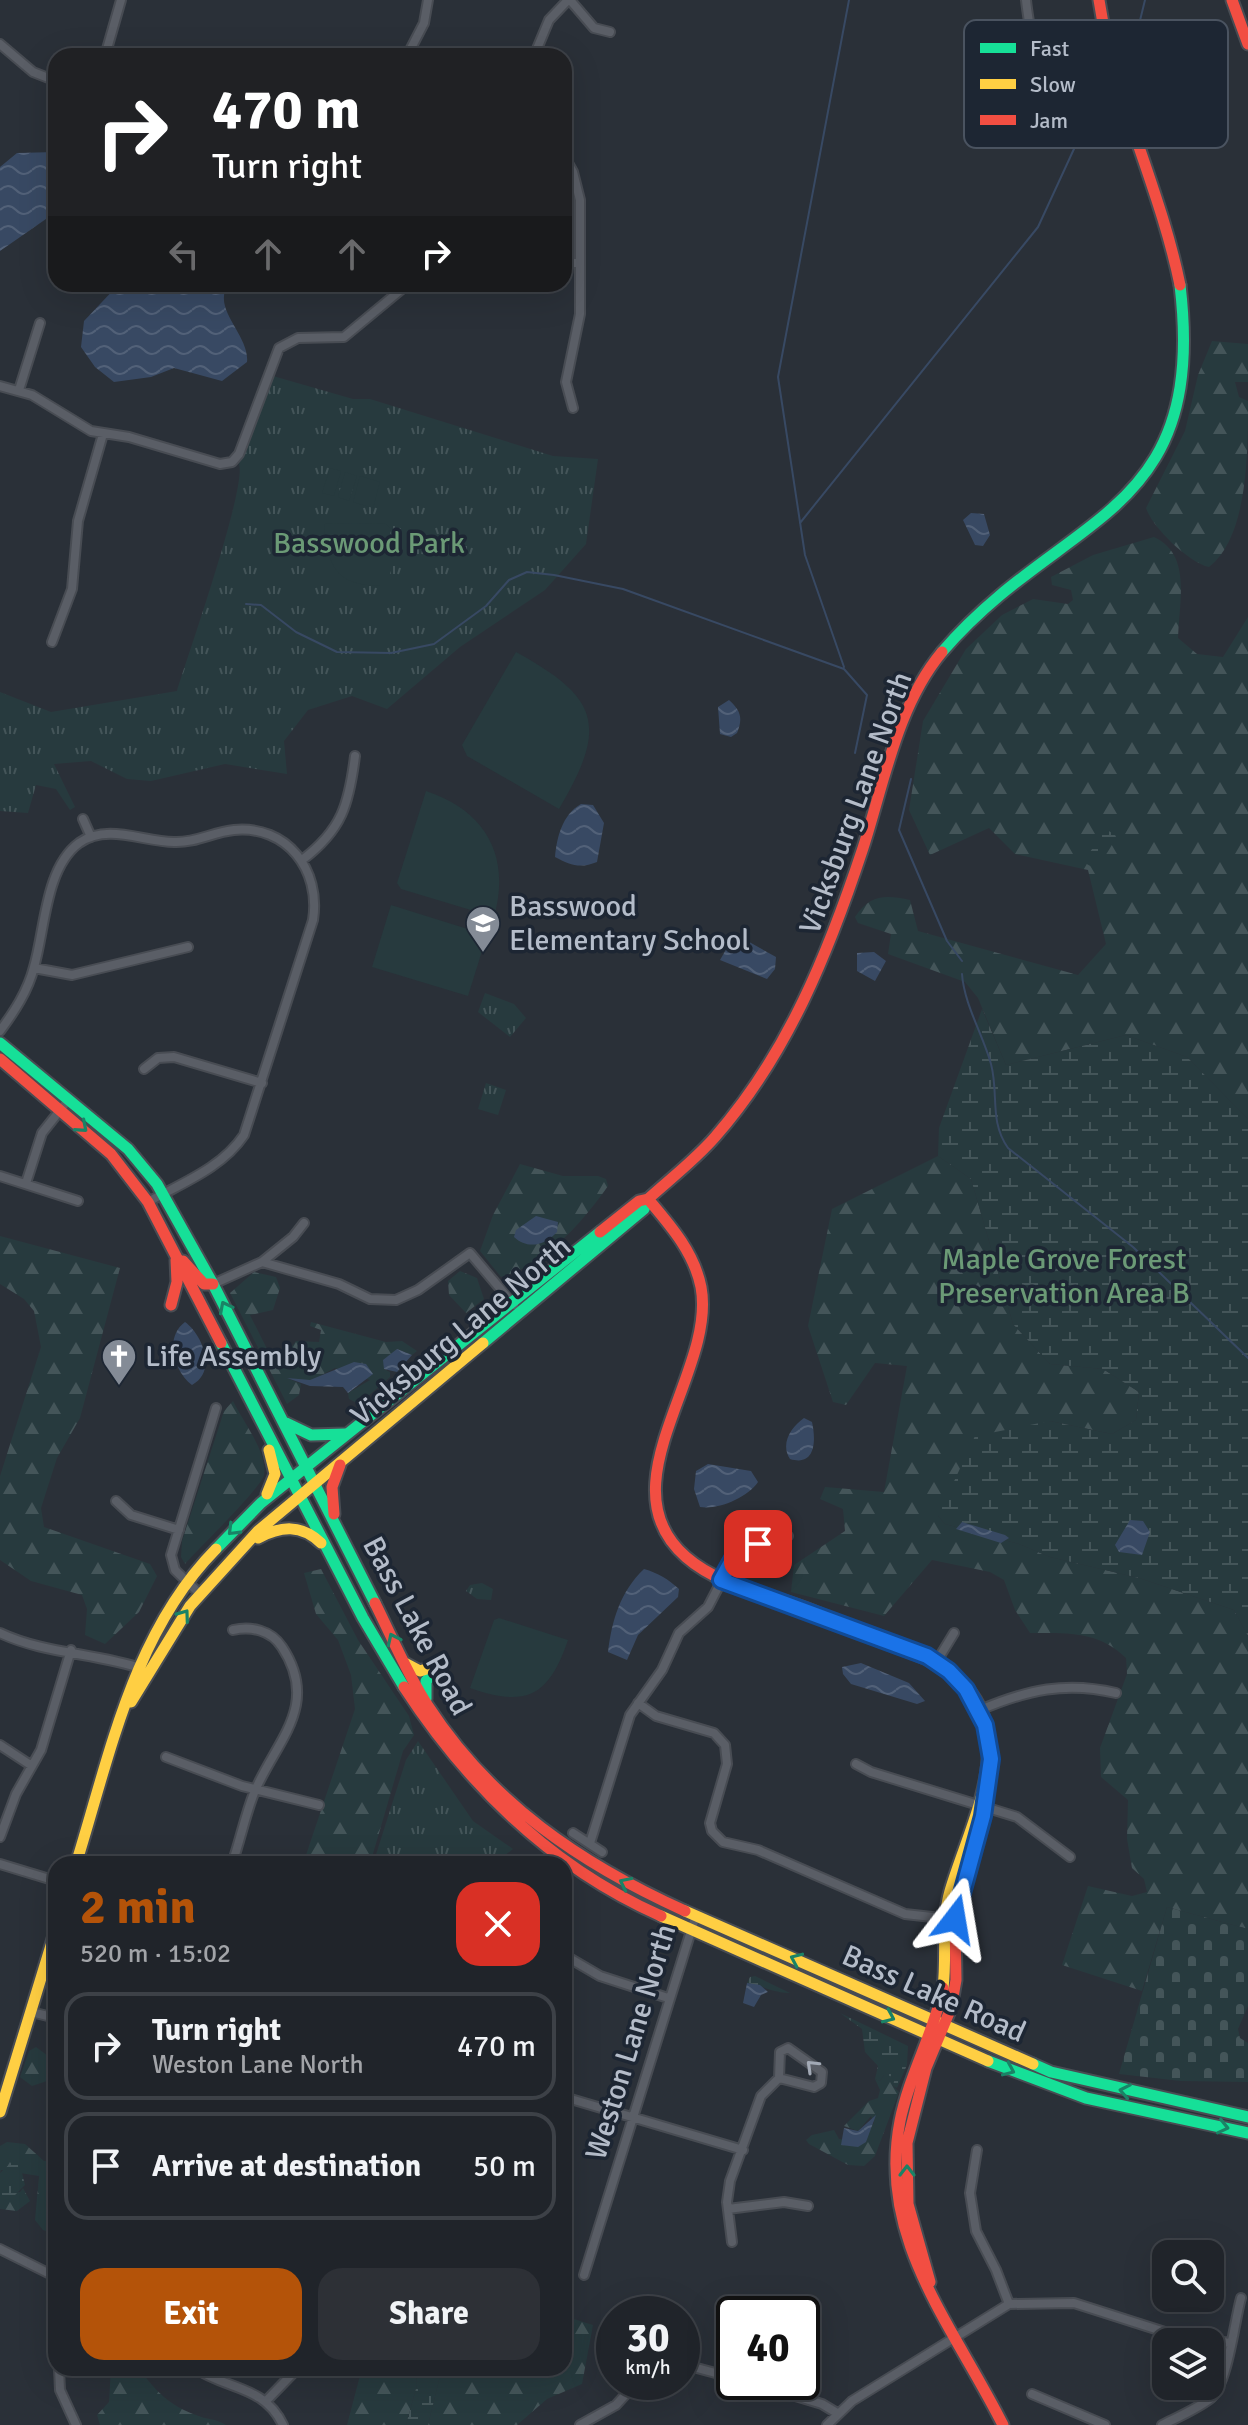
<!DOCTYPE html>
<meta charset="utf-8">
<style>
body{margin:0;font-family:Signika,sans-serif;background:#2d3036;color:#f1f3f6;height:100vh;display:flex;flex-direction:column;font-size:30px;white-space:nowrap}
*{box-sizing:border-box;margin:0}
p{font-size:26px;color:#a2a4a8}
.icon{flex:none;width:44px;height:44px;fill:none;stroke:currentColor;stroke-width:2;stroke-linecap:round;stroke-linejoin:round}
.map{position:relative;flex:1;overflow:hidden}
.sheet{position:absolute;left:48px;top:1856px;width:524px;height:520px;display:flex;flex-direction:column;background:#20242a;border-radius:24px;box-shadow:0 8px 32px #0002,0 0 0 2px #3d4147}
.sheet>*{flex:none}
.top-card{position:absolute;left:48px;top:48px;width:524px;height:244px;border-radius:24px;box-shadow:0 8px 32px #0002,0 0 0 2px #3d4147;background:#202124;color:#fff;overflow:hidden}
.fabs{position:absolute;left:1152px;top:2240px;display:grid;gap:16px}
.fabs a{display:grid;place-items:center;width:72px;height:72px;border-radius:16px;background:#20242a;box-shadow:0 8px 32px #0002,0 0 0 2px #3d4147;font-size:40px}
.speed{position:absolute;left:596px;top:2296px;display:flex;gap:16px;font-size:40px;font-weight:700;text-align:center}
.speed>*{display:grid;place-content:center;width:104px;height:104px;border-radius:50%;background:#20242a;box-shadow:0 8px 32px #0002,0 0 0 2px #3d4147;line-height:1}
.speed small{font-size:20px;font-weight:400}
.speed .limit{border:4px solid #111;border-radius:12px;background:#fff;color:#111}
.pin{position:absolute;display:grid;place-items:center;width:68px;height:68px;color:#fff;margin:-34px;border-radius:16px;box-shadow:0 4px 12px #0006}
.me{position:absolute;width:88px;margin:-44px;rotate:14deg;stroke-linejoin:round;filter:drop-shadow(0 0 6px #0008)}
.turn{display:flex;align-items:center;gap:28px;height:168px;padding:0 32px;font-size:36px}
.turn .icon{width:104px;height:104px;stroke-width:2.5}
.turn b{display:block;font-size:56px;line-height:68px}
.lanes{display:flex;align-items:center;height:76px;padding:0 32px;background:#0003;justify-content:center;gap:40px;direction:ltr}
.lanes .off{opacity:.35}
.round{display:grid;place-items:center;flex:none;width:84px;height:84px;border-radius:24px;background:#2d3036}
.head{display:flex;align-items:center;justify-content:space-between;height:136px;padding:0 32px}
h1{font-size:48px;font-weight:700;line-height:60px;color:#b45309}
.cta{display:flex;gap:16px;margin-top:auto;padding:16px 32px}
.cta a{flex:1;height:92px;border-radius:24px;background:#b45309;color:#fff;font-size:32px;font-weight:700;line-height:92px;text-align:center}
.cta a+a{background:#2d3036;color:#f1f3f6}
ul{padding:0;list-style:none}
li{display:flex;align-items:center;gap:24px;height:108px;margin:0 16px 12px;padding:0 16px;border:4px solid #3d4147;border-radius:24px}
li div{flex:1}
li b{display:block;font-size:30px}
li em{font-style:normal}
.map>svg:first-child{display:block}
.grass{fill:url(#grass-tufts)}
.forest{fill:url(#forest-firs)}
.wetland{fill:url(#wetland-marsh)}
.cemetery{fill:url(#cemetery-stones)}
.pitch{fill:#273a3e}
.water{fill:url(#water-waves)}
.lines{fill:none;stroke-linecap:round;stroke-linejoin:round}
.stream{stroke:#384963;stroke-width:2}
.street-casing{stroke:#484c53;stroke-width:12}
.fast-casing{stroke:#484c53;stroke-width:15}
.slow-casing{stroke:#484c53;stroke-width:15}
.jam-casing{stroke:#484c53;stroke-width:15}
.street{stroke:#5a5e66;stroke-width:8}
.fast{stroke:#16e098;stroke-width:11}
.slow{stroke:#ffcf43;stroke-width:11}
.jam{stroke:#f24e42;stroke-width:11}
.oneway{stroke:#1a8366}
.oneway2{stroke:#a2a9b5}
.route-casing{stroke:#114b97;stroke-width:20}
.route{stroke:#1a73e8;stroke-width:14}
.labels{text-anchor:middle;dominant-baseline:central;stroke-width:7;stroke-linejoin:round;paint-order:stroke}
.park-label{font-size:30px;fill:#6b9a76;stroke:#1d2633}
.street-label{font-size:30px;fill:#b4bcc9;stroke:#1d2633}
.poi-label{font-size:30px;fill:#b4bcc9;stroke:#1d2633;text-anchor:start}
.key{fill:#1d2633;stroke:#4a5360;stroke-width:2}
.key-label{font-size:22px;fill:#b4bcc9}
</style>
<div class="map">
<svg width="1248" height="2425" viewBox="0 0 1248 2425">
<defs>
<pattern id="grass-tufts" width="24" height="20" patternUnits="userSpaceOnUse" patternTransform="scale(2)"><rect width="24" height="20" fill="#273a3e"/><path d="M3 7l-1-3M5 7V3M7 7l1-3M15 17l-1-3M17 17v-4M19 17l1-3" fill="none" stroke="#445559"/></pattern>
<pattern id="forest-firs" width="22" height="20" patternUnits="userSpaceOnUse" patternTransform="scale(2)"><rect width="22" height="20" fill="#273a3e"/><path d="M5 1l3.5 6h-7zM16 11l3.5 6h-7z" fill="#445559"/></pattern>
<pattern id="wetland-marsh" width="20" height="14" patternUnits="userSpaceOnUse" patternTransform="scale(2)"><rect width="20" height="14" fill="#273a3e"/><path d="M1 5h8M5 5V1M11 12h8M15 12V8" fill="none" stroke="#445559"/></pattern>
<pattern id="cemetery-stones" width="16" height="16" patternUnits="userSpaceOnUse" patternTransform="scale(2)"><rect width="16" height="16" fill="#273a3e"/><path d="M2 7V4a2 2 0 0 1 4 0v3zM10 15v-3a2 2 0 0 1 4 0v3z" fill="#445559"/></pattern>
<pattern id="water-waves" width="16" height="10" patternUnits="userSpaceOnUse" patternTransform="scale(2)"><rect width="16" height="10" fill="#384963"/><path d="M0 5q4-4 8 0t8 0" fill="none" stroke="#526178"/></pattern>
</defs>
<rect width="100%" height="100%" fill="#2a3038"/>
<path class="grass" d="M273,376L353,399H370L553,456L598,459L586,544L545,590L460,647L387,709L352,696L308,710L284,741L287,774L225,764L151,781L127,779L91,761L54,764L75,807L70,810L56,789L36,785L28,813L0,811V692L51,712L177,691C188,655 247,487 239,464Z
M485,993L514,1004L526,1018L510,1037L478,1012Z
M486,1083L506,1090L498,1115L478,1109Z
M482,1583L493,1589L491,1600L477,1599L466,1591L470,1585Z
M418,1741L473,1821L513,1849L494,1864H373L406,1760Z"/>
<path class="forest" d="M1212,341L1248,344V382H1235L1239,397L1248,401C1248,453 1248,537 1209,567C1189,563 1152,527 1146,508L1185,431L1198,375Z
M1154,537C1192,555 1179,601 1178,638L1197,654L1223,657L1248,617V1119L1187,1057L1126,1035L1006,1065L978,998L965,982L888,954L891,934L858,923L855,917C870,894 886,895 910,900L918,931L1078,975L1106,944L1088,870L1015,854L989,828L930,855L909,810L923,721L966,649L1002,615L1033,599L1068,604L1073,600L1071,590L1052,585L1051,577L1093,555Z
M938,1156L971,1179L1013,1324L1050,1364L1103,1369L1139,1392L1136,1420L1112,1434L1050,1421L938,1516L945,1524L1019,1544L1050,1557L1139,1578L1234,1610L1248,1636V1929L1167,1907L1142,1991L1062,1965L1088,1886L1132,1896L1147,1892L1144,1879L1132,1868L1127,1839L1128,1800L1101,1777L1100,1748L1127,1674L1126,1658C1099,1631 1067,1633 1030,1633L1015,1610L1004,1580L990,1572L932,1560L884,1616L791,1592L794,1565L845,1531L843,1509L820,1499L825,1487L884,1492L907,1366L875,1363L846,1405L833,1402L808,1326L832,1209Z
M520,1164L563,1176H598L606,1179L608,1186C582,1223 545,1265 501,1277L480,1251L493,1215Z
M0,1236L120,1268L80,1418L57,1458L41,1508L44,1527L150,1564L157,1576L139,1612L105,1644L85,1635L87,1609L82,1595L31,1581L0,1560V1476L41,1347L34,1311L24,1299L0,1284Z
M460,1271L477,1278L484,1299L466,1313L449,1295L448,1281Z
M254,1272L276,1277L280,1288L273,1310L250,1315L271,1357L288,1352L296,1341L319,1342L321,1330L310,1326L311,1322L386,1342L402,1341L417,1351L412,1355L397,1349L384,1369L390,1372V1377L359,1404L349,1399L348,1393L370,1380L335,1368L310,1381L287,1378L301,1384L299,1395L287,1404L230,1293Z
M233,1401C242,1420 268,1453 264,1475C261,1488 198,1549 185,1564L181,1557L182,1541L224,1411Z
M321,1569L358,1640L409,1716L414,1735L403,1751L370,1864H303L355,1709L351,1675L338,1640L316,1614L304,1573Z
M36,2047L56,2062V2084L47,2081L32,2086L20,2077L29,2051Z
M890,2074L896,2077L893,2086L899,2092L875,2156L864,2166L848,2165L809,2144L806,2140L812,2135L834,2130L839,2139L866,2142L869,2128L874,2123L871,2116L858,2131L844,2126L869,2101L878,2098L880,2090L875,2079L880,2081L884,2075Z
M7,2142L25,2144L44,2161L56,2160V2234L43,2230L35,2220L39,2176L1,2170L0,2173V2146Z
M23,2188L30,2201L17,2211L0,2209V2195L20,2192Z
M564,2316L593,2325L582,2384L547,2399L517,2425H428L439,2380L447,2368H564Z
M111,2368H139C154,2390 170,2406 196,2415C207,2420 215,2418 226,2425H100L97,2415L109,2402Z
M362,2368H415L417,2385L406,2425H347Z"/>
<path class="wetland" d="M1106,829L1116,836C1112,847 1103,860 1094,868L1083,862Z
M982,1009L1006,1065L1126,1035L1187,1057L1248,1119V1636L1234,1610L1139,1578L1050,1557L1019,1544L945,1524L938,1516L975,1436L1050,1421L1112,1434L1136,1420L1139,1392L1103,1369L1050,1364L1013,1324L971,1179L938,1156L939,1128Z
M755,1976L790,1993C773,1993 763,1986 747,1983L750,1977Z
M840,2013L908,2046L907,2065L897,2088L893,2086L895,2077L884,2075L880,2081L875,2079L878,2066L865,2052L862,2029Z
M11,2163L20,2165L25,2185L13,2197L0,2195V2173Z
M415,2368H447L439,2380L428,2425H406L417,2385Z"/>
<path class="cemetery" d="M1167,1907L1248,1929V2006L1238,2029L1240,2038L1248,2043V2082L1181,2081L1119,2074Z"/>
<path class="pitch" d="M330,468L341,471L334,496L322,493Z
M345,472L357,476L349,501L338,497Z
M360,476L380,482L373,508L353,502Z
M385,523L390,528V586C339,587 328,572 324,524Z
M516,652C600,698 608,726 559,809L467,756L462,745Z
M426,791C486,811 511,856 494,917L401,889L397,883Z
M391,905L487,935L468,996L372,967Z
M499,1618L568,1640C549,1696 527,1708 470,1688L494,1620Z"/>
<path class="water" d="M56,152V212L0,251V167L17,153Z
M119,284H229C210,308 250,335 247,362L222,381L174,368L151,377L114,382L95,367L81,347L84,321Z
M971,513L984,514L990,535L983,546L975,545L963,520Z
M729,700C741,711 743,718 737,733L731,737L720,734L718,707Z
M581,804L593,805L604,823L597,862C580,869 570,865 555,857C557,837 562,815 581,804Z
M735,934L776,957L775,969L767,979L720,960Z
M874,952L886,961L875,981L857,971V953Z
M536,1216L558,1222L557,1232C545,1245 528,1250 514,1237L516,1230Z
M185,1322C203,1335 217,1372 192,1385C174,1372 164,1337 185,1322Z
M397,1349L412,1355L397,1372L384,1369L383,1360Z
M354,1362L366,1364L373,1374L348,1393L343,1387L310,1386L287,1378L310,1380Z
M804,1418L812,1422C816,1440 816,1467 790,1459C780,1444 791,1427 804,1418Z
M708,1464L751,1471L758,1482C747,1498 718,1510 700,1507L694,1489L696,1471Z
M1130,1520L1143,1521L1150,1532L1142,1555L1119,1552L1115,1545Z
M962,1522L1005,1535L1009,1538L1001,1543L956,1529Z
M644,1569C658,1573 668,1579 679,1589L678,1597L638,1635L627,1660L608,1652C612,1620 620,1592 644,1569Z
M861,1663L909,1683L925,1701L917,1704L851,1684L843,1674L842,1667Z
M747,1983L760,1985L768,1992L761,1995L754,2007L743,2003Z
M876,2115L866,2142L858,2147L841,2145L844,2128L858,2131Z"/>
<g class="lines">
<path class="stream" d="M1134,45L1145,0
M800,523L1038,227L1097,99
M246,604L261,605L296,632L337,652L391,653L434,644L486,606L509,580L527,572L554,575L623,589L844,669L867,695L855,753
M844,667L805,555L778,377L849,0
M911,779L899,830L947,941L962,961
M962,974C964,1004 983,1035 991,1064C999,1094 989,1121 1008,1148L1133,1247L1248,1358"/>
<g class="street-casing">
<path id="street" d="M570,0L594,28L610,32
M0,44L33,72L56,81
M105,56L121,0
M407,56L424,23L428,0
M534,56L549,20L568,0
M1015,92C1043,67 1029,33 1026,0
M564,156L573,172L580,200V314L566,382L573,408
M564,263H579
M0,386L32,395L91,431L129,437L220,464L232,462L239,454L279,348L298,338L344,337L408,284
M19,390L40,323
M52,642L72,589L78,521L103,434
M83,819L91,837
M302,860C342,830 349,804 355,756
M34,968L72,975L188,947
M0,1031C14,1012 28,991 34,967C45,930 45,868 79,843C108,823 143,842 174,842C196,843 213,832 234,830C287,825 321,870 313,920L244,1135C222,1168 182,1183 148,1202
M144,1069L158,1058L174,1057L262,1083
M0,1176L78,1201
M26,1183L42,1133L69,1099
M262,1262L293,1237L304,1223
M213,1284L262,1262L339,1284L370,1299L396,1300L418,1290L470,1253L514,1305
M116,1501L131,1515L179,1530
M200,1594L175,1570L171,1555L216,1408
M0,1633C44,1654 97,1653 143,1669
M937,1661L954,1633
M638,1703L656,1716L714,1733L725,1745L727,1764L710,1823L712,1831L723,1842L758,1850L905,1914L950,1919
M980,1710C1027,1690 1066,1681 1116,1693
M0,1745L32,1766
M166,1757L242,1786L319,1805
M856,1764L871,1772L1017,1817L1070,1857
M573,1833L602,1852
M0,1837L16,1794L41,1750L71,1650
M590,1843L630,1715L662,1670L679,1633L708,1607L735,1555L788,1536
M0,1864L56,1881
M232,1864C240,1841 245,1816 254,1793C275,1742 321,1706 282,1647C271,1630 251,1626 233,1630
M564,1955L600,1976L668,1998
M31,2012L56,2018
M564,2097L743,2150
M977,2150L970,2193L976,2231L996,2270L1009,2304
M728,2209L784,2202L808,2206
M732,2242L727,2202L730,2181L761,2096L779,2078L814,2087L821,2083L822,2072L788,2048L780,2052L779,2078
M0,2249L56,2277
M584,2275L696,1915
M682,2364L734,2378
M59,2368L60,2390L76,2425
M195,2368C227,2390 264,2385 283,2425
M749,2382L822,2404L837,2413
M1032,2394L1105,2425
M267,2400L298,2368
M580,2425L616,2405L637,2382
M827,2425L852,2401L1009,2304L1074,2303L1168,2333L1229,2343
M1162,2425C1178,2417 1197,2409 1211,2398C1228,2383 1234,2323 1241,2298"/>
</g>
<g class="fast-casing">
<path id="fast" d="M942,652C1063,511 1208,521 1180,285
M0,1043L128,1149L157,1184L213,1284L375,1603
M221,1343L363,1618L404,1687
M483,1343L644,1209L648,1199
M286,1423L311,1435L345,1434
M216,1549L261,1503L600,1232
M426,1699V1681L443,1663
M988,2061L1086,2098L1248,2133
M1033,2064L1051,2072L1248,2117"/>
</g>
<g class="slow-casing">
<path id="slow" d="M267,1494L275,1474L269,1450
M258,1538C281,1526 301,1524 321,1543
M858,1632C884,1644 912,1650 937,1664C1031,1718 972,1816 950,1891C941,1922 947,1956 943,1988
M405,1663L420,1671L439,1665
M131,1702L190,1606L258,1531L483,1343
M76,1864C110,1755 133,1633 216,1549
M685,1911L1033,2064
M661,1916L988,2061
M0,2112L56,1929"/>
</g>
<g class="jam-casing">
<path id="jam" d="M1099,0C1114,99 1160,187 1180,285
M1232,0L1248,44
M0,1059L111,1154L148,1202L221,1343
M648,1199C670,1225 694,1252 701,1287C717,1372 603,1485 686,1557C718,1585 763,1593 802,1607C822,1614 839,1623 858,1632
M600,1232L639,1201L648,1199C670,1179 695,1160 715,1137C788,1054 829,951 863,848C884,783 897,706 942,652
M183,1261L204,1284H213
M171,1305L177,1282L176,1260
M334,1514L332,1487L340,1465
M375,1603C392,1637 407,1674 428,1706C491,1803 581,1864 685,1911
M404,1687C469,1787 551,1867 661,1916
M943,1988C934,2033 909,2075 900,2121C877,2239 953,2325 1003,2425
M930,2282L908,2204L907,2143L926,2068L951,2008L956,1980L955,1919L981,1822"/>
</g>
<use href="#street" class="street"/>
<use href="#fast" class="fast"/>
<use href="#slow" class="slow"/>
<use href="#jam" class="jam"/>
</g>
<defs><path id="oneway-chevron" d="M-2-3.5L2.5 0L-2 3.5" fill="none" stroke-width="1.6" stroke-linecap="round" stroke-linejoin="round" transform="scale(2)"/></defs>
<g class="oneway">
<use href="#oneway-chevron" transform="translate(82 1127) rotate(41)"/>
<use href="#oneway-chevron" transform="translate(225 1307) rotate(-117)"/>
<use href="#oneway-chevron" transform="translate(233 1530) rotate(135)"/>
<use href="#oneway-chevron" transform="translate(184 1615) rotate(-54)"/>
<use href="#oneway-chevron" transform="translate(393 1639) rotate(-115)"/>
<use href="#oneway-chevron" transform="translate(625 1883) rotate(-154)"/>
<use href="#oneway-chevron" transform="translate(796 1959) rotate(-156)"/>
<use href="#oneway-chevron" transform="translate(889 2017) rotate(24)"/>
<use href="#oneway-chevron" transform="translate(1009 2070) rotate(24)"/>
<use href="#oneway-chevron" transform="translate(1125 2091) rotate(-169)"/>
<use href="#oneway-chevron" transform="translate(1223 2127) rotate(13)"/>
<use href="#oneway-chevron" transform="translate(907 2171) rotate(-90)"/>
</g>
<use class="oneway2" href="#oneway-chevron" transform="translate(812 2066) rotate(-136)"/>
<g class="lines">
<g class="route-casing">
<path id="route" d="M758,1544L735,1555L721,1580L927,1656L949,1671L966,1689L985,1725L991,1759L983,1816L955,1919"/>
</g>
<use href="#route" class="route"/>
</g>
<defs>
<g id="school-pin" transform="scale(1.8)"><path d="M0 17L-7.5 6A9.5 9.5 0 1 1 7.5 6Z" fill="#848b96" stroke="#1d2633"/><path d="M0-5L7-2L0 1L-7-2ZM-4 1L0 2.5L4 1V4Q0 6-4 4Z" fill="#fff"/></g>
<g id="church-pin" transform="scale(1.8)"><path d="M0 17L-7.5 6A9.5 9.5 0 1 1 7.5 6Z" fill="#848b96" stroke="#1d2633"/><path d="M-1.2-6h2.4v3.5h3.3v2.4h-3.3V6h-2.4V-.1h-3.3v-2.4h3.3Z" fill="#fff"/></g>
</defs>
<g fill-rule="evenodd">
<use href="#school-pin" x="483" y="923"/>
<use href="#church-pin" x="119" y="1356"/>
</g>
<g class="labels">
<g class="park-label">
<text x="369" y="543">Basswood Park</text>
<text x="1064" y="1259">Maple Grove Forest<tspan x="1064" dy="34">Preservation Area B</tspan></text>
</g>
<g class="street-label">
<text transform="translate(856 803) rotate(-70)">Vicksburg Lane North</text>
<text transform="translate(461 1331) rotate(-40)">Vicksburg Lane North</text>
<text transform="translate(417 1626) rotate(62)">Bass Lake Road</text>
<text transform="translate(934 1994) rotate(24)">Bass Lake Road</text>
<text transform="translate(631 2042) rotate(-73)">Weston Lane North</text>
</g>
<g class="poi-label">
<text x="509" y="906">Basswood<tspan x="509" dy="34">Elementary School</tspan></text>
<text x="145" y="1356">Life Assembly</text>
</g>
</g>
<rect x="964" y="20" width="264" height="128" rx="12" class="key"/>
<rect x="980" y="43" width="36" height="10" fill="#16e098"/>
<rect x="980" y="79" width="36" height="10" fill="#ffcf43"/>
<rect x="980" y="115" width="36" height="10" fill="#f24e42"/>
<g class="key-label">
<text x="1030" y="56">Fast</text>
<text x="1030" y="92">Slow</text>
<text x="1030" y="128">Jam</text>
</g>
</svg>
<div class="fabs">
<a><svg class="icon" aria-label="search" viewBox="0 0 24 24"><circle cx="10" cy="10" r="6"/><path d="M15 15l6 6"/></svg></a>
<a><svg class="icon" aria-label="layers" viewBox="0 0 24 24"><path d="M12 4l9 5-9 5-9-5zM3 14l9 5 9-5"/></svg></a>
</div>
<div class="speed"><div>30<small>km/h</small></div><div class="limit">40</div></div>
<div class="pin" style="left:758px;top:1544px;background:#d93025"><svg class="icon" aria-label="arrive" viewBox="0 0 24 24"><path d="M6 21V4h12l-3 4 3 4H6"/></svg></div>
<svg class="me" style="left:955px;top:1919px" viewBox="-20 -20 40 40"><path d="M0-17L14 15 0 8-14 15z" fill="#1a73e8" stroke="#fff" stroke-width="4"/></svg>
<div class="top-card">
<div class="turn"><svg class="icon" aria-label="right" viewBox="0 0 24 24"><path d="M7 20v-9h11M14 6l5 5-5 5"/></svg><div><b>470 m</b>Turn right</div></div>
<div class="lanes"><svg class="icon off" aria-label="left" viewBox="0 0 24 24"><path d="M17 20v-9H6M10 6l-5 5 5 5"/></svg><svg class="icon off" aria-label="ahead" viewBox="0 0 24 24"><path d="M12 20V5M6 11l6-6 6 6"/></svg><svg class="icon off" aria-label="ahead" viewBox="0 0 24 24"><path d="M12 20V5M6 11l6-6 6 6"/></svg><svg class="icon" aria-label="right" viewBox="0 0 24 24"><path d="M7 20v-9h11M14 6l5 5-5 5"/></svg></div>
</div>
<section class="sheet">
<div class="head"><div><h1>2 min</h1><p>520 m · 15:02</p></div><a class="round" style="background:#d93025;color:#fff"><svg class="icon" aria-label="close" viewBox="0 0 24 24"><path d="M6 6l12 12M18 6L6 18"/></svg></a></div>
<ul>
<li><svg class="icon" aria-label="right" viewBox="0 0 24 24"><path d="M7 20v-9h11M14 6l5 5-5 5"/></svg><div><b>Turn right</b><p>Weston Lane North</p></div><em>470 m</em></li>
<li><svg class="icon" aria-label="arrive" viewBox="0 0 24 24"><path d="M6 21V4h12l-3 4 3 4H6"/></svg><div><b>Arrive at destination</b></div><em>50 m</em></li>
</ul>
<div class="cta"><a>Exit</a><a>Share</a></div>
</section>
</div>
